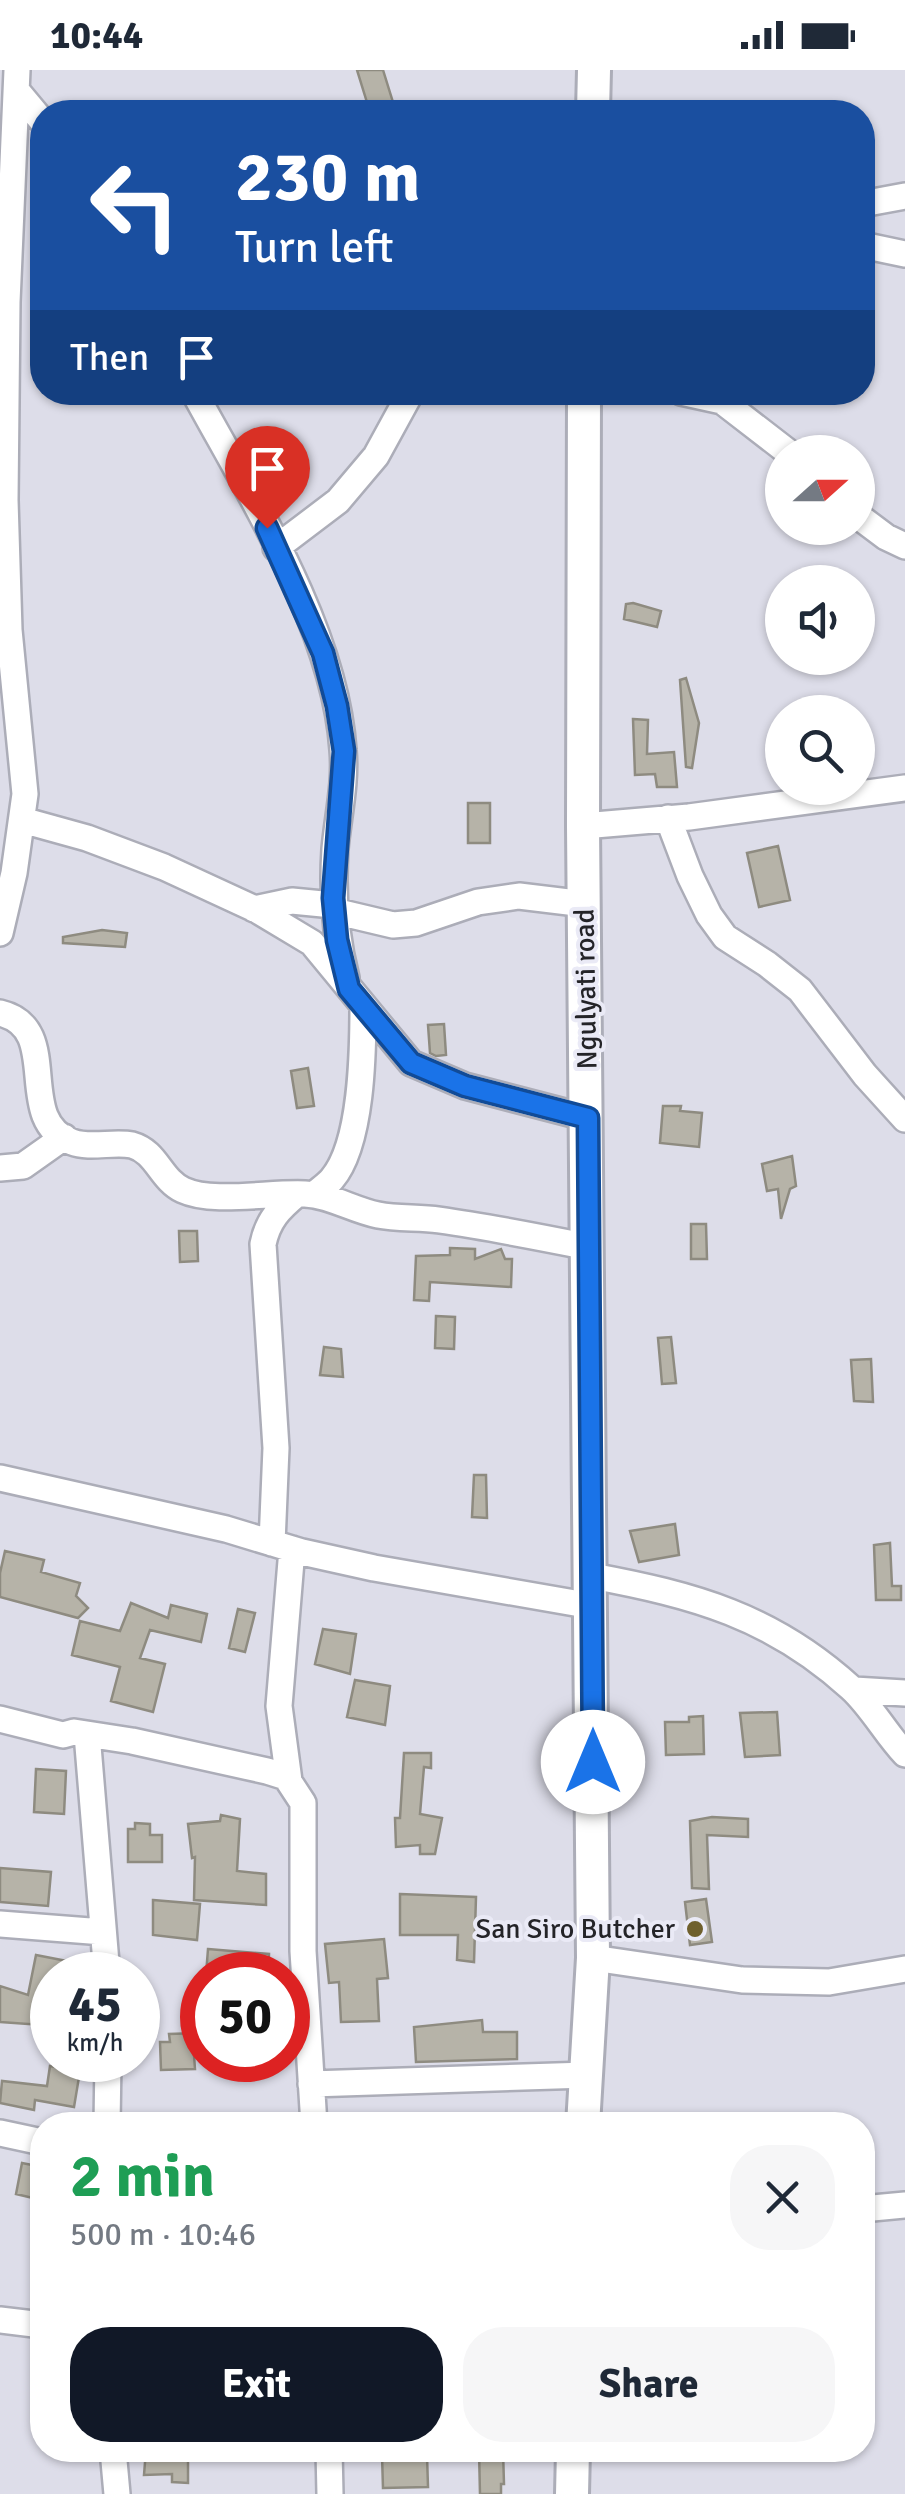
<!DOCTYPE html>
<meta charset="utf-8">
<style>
body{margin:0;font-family:Signika,sans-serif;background:#f6f6f7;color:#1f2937;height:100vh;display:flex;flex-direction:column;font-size:38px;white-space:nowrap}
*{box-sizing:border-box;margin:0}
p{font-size:32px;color:#747a83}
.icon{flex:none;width:55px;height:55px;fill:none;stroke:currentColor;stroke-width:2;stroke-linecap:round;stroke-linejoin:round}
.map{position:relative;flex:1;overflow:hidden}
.side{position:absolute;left:30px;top:2042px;width:845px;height:350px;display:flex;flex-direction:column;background:#fff;border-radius:40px;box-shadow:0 2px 8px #0004}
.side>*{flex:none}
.top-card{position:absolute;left:30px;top:30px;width:845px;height:305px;border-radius:40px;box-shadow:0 2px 8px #0004;background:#1a4fa0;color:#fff;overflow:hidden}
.needle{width:65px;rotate:69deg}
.tools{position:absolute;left:765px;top:365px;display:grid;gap:20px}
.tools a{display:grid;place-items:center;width:110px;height:110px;border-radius:50%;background:#fff;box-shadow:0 2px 8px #0004;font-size:50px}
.speed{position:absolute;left:30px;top:1882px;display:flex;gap:20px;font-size:50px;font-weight:700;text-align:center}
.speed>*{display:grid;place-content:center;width:130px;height:130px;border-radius:50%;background:#fff;box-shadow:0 2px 8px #0004;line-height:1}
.speed small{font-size:25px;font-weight:400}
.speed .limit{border:15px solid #d22;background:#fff;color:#111}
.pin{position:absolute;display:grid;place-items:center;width:85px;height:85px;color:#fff;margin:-102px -42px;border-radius:50% 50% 50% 0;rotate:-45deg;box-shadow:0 0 10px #0007}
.pin .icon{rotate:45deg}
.me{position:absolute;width:110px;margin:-55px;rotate:0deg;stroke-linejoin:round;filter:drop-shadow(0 0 8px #0008)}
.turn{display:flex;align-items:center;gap:35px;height:210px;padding:0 40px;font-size:45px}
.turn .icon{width:130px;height:130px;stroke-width:2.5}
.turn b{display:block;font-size:70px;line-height:85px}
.then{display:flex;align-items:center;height:95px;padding:0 40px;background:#0003;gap:20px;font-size:38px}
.round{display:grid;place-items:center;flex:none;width:105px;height:105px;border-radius:40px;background:#f6f6f7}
.head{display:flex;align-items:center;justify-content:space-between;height:170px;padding:0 40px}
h1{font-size:60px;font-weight:700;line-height:75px;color:#1e9e55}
.primary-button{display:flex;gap:20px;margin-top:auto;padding:20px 40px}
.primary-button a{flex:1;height:115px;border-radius:40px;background:#111827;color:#fff;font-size:40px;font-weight:700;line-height:115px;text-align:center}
.primary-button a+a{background:#f6f6f7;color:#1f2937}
.status{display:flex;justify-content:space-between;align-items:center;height:70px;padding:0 50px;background:#fff;direction:ltr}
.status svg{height:28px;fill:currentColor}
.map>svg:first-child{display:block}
.building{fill:#b6b3a8;stroke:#8e8b80;stroke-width:2.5}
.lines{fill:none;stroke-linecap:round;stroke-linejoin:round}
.minor-casing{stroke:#acadb8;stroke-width:30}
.major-casing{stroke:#acadb8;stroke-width:38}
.minor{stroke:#fff;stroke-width:25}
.major{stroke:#fff;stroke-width:32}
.route-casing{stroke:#114b97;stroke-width:25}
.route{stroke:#1a73e8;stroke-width:18}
.poi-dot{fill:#6f602d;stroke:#eaeaf6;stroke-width:4}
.labels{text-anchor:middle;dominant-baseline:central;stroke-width:8;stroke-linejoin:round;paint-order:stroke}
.street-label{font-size:28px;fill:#242428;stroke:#eaeaf6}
.poi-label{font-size:28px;fill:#242428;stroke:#eaeaf6;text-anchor:end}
</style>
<div class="status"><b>10:44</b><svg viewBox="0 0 49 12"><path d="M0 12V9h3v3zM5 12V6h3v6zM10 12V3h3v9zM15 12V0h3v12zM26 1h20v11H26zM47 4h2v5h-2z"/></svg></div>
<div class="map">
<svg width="905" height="2424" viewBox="0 0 905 2424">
<rect width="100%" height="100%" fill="#dddde9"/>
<path class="building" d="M357,0H383L396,42H370Z
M633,533L661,541L657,557L624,549L626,534Z
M686,608L699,653L692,698L686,697L680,610Z
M633,649L648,650L647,684L674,682L677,717H657L655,704L635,705Z
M468,733H490V773H468Z
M778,776L790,830L759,837L747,783Z
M102,860L127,863L125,877L63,873V867Z
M444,954L446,985L436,986L430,983L428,955Z
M308,998L314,1036L297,1038L291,1001Z
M663,1036H681L680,1041L702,1043L699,1077L660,1073Z
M792,1086L796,1116L790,1119L781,1149L778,1119L767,1121L762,1094Z
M691,1154H706L707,1189H691Z
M179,1161H197L198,1191L180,1192Z
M450,1178L475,1179V1189L501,1179L505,1189H512L511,1217L430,1212L429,1231L414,1230L416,1186L450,1185Z
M436,1246L455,1247L454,1279L435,1278Z
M671,1267L676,1313L662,1314L658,1268Z
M324,1277L341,1279L343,1307L320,1305Z
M871,1289L873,1332L854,1331L851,1290Z
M474,1405H486L487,1448L472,1447Z
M675,1454L679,1485L639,1492L630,1461Z
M890,1473L892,1516H901V1530H876L874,1475Z
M5,1481L44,1490L41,1502L80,1513L76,1526L88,1538L78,1548L0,1527V1503Z
M131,1533L168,1548L171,1535L207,1544L201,1572L150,1560L140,1588L165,1594L153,1642L111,1631L120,1597L72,1585L80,1551L120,1561Z
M238,1539L255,1543L245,1582L229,1578Z
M323,1559L356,1564L350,1604L315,1594Z
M355,1610L390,1616L385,1655L347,1647Z
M777,1642L780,1685L745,1687L740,1643Z
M703,1646L704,1684L666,1685L665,1652H689V1647Z
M404,1683H431V1698L424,1697L420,1744L442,1748L435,1784H420V1775L396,1777L395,1748H400Z
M36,1699L66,1701L64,1744L34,1742Z
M221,1745L240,1749L237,1801L266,1804V1835L194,1830L195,1787L192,1788L188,1754L220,1751Z
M712,1747L748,1749V1767L707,1765L709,1819L692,1818L690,1751Z
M135,1753L150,1754V1765H162V1792H128V1759H135Z
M0,1798L51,1802L48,1836L0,1832Z
M400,1824L476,1827L474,1892L457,1890L458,1865H400Z
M706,1829L712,1872L690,1875L685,1832Z
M153,1830L200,1834L197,1870L153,1865Z
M384,1869L388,1908L377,1909L379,1951L341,1952L339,1912L329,1913L325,1874Z
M208,1879L269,1884L268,1905H206Z
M36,1885L72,1892L69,1905H52V1943L42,1955L0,1952V1916L28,1925Z
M482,1950L483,1962H517V1989L416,1992L414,1957Z
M199,1963L200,1985H194L195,1999L161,2000L160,1972H170L169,1964Z
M50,1996L80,2001L74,2037L35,2030L34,2040L0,2033L2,2011L47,2016Z
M22,2093L42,2097L37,2129L16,2124Z
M146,2380H180V2386L188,2389V2413L172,2412V2404L144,2405Z
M479,2380H503L504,2414H501V2424H480Z
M398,2384V2387L427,2385L428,2417L383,2418L382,2385Z"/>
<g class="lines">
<g class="minor-casing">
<path id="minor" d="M17,21L42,51
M862,134L905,126
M862,175L905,184
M194,322C251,427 335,559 343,680C346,713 338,746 335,779C332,824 335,865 346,908
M681,322L722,331L788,382
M858,446L886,467L905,476
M276,478L338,431L376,386L411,322
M668,748L690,806L709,845L725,867L767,894L800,920L865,1005L905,1049
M22,750L87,768L164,797L257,840L312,873L411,993L465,1016L588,1048
M583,756L689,747L905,718
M254,839L292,831L333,835
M334,841L393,855L416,853L478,832L519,826L585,834
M0,863L14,803L25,724L9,560L5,430L7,232L17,0
M0,943C65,958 12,1050 72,1072C90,1079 114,1071 132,1075C157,1082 160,1109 183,1120C213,1134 270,1122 305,1124C330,1125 353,1140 378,1145C398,1149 419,1147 439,1150C489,1157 539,1167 589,1177
M0,1098L23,1096L64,1067
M314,1125C319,1120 327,1115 332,1109C362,1074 363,982 363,937
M0,1408L226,1459L302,1482L374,1498L592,1536
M272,1473L276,1378L263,1174C268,1150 279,1139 297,1124
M592,1506C694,1525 772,1546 851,1618C871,1636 886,1664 905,1684
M854,1620L905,1623
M0,1649L63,1665L74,1662L132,1671L267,1701L286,1707L303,1733V1881L314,2055
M87,1664L107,1905
M289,1711L279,1636L292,1479
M0,1854L103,1862
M593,1888L742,1910L829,1912L905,1899
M311,2014L587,2005
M107,2055L108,1990
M0,2063L42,2072
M862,2139L905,2135
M0,2250L42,2255
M113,2380L117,2424
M329,2380L330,2424"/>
</g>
<g class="major-casing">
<path id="major" d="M593,42L594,0
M583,2055L593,1888L583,756L584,322
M572,2424L573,2380"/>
</g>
<use href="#minor" class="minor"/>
<use href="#major" class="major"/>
</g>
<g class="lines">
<g class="route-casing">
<path id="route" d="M267,458L323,583L337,636L344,681L333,828L337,870L349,919L411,993L465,1016L588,1048L593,1692"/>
</g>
<use href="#route" class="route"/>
</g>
<circle class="poi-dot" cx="695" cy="1859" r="10"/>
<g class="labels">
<g class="street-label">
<text transform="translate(586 919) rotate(-91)">Ngulyati road</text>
</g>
<g class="poi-label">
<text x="675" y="1859">San Siro Butcher</text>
</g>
</g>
</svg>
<div class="tools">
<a><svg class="needle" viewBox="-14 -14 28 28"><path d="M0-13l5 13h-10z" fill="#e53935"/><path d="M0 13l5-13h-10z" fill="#747a83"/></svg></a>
<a><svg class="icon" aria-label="sound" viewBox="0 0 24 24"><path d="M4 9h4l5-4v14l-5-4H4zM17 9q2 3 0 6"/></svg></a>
<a><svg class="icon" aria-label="search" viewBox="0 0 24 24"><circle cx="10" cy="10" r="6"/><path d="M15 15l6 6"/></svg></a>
</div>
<div class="speed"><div>45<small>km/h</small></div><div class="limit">50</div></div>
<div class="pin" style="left:267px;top:458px;background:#d93025"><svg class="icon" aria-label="arrive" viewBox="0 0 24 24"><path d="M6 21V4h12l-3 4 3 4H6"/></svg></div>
<svg class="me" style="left:593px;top:1692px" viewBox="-20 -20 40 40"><circle r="19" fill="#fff"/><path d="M0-13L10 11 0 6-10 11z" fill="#1a73e8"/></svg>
<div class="top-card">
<div class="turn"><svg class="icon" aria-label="left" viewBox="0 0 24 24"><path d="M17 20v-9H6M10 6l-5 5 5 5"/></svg><div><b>230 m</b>Turn left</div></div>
<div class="then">Then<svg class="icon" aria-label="arrive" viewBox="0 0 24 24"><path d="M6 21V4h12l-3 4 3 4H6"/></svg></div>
</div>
<section class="side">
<div class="head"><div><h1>2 min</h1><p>500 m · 10:46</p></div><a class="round"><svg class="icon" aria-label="close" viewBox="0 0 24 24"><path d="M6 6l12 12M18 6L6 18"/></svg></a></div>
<div class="primary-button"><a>Exit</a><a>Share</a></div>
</section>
</div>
